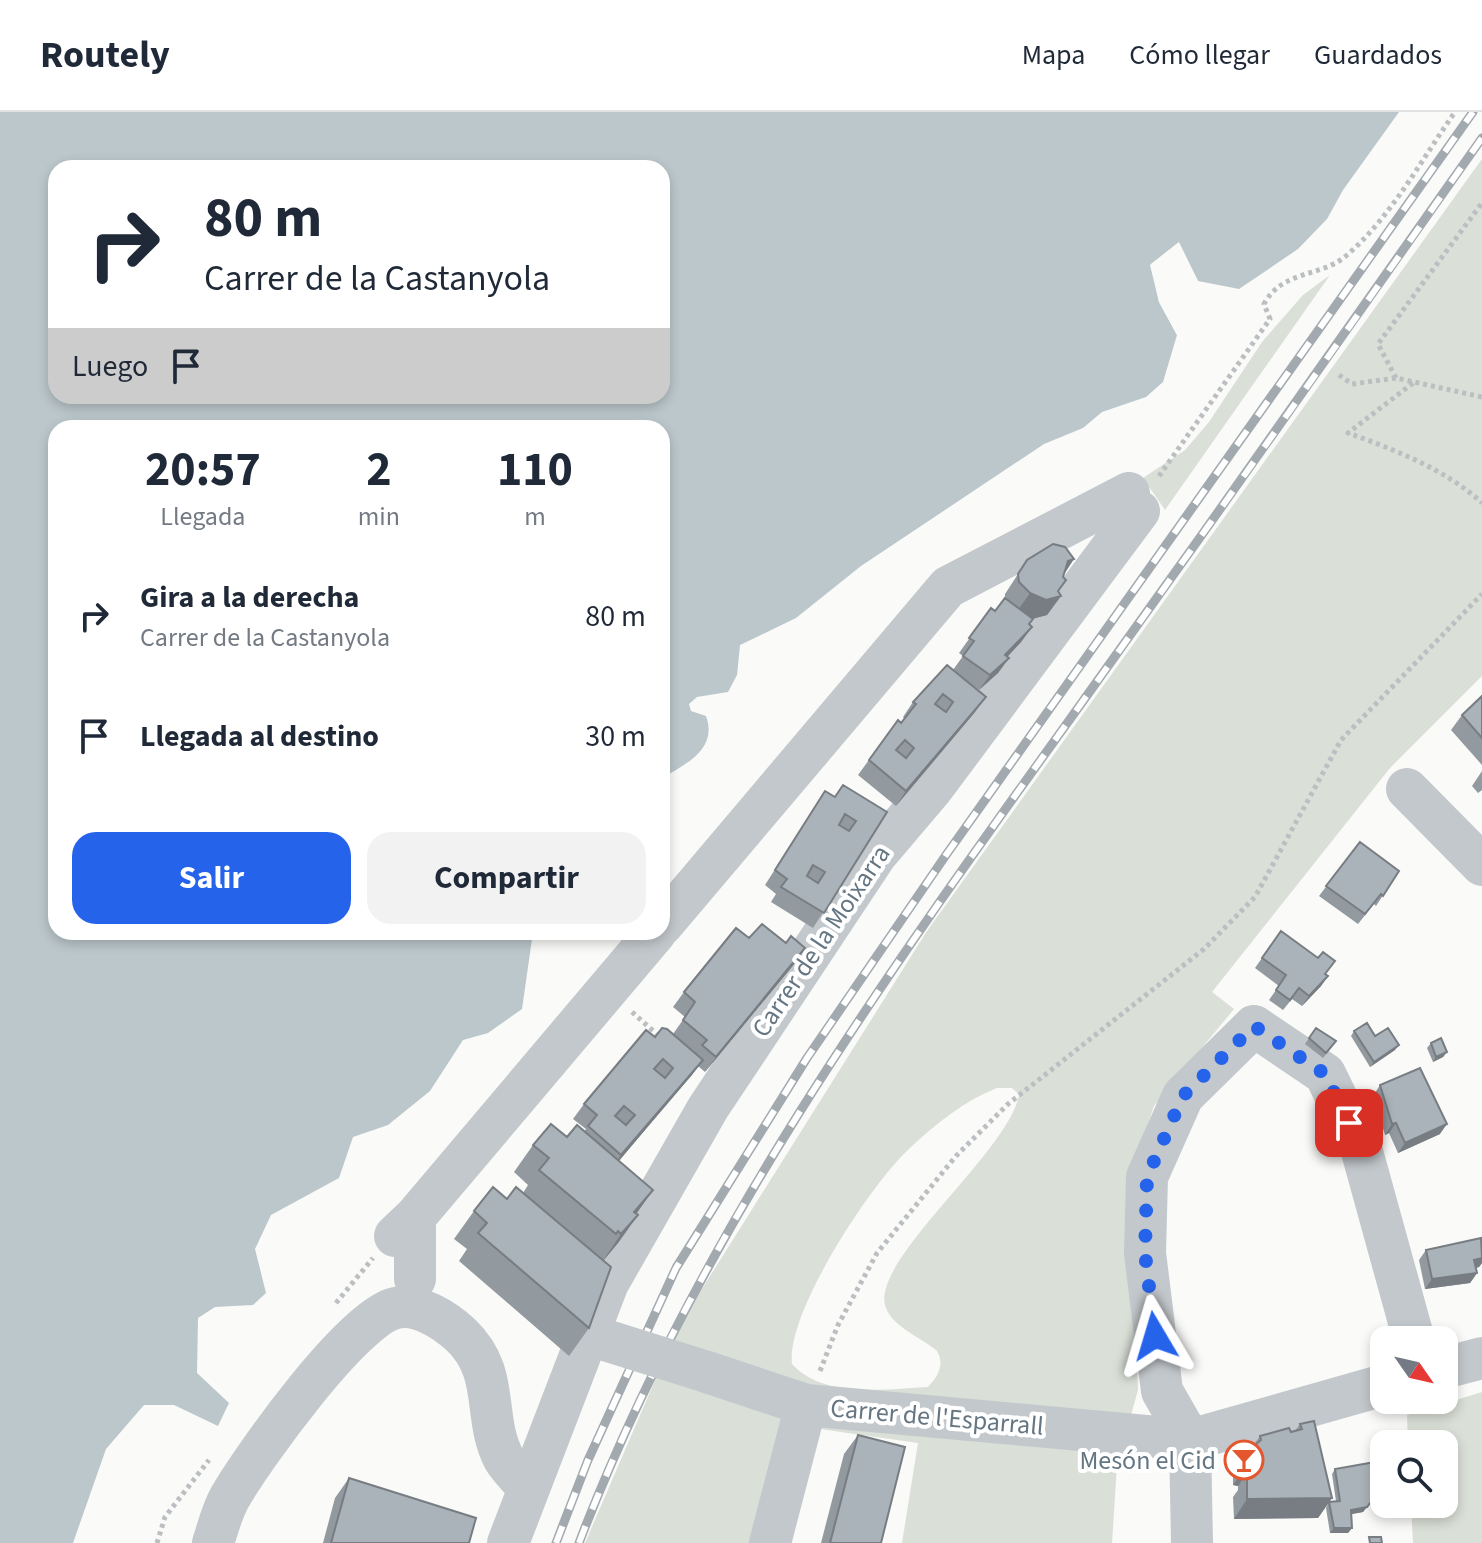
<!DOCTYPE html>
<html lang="es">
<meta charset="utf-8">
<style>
body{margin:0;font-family:"Source Sans 3",sans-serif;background:#f2f2f3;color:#1f2937;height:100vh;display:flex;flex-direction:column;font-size:30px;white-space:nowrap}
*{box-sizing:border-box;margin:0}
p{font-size:26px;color:#747a83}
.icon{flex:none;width:44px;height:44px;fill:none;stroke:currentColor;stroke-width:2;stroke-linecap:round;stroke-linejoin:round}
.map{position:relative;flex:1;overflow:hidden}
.side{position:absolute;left:48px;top:308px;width:622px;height:520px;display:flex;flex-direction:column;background:#fff;border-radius:24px;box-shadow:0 4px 12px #0003}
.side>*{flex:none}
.guide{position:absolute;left:48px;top:48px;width:622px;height:244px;border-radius:24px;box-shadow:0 4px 12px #0003;background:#fff;color:#1f2937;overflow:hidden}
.needle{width:52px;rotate:124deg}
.tools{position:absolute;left:1370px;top:1214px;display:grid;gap:16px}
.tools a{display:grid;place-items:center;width:88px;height:88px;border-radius:16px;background:#fff;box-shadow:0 4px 12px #0003;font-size:40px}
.pin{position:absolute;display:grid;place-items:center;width:68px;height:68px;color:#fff;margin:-34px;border-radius:16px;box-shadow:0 4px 12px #0006}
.me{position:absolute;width:88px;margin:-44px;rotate:353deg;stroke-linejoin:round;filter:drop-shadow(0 0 6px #0008)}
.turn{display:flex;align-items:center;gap:28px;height:168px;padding:0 24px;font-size:36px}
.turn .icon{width:104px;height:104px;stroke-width:2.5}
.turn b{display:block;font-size:56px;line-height:68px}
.then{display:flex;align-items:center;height:76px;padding:0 24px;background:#0003;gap:16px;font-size:30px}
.eta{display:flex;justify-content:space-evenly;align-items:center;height:136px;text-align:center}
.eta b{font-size:48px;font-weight:700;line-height:56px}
.button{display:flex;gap:16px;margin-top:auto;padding:16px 24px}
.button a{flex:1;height:92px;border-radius:24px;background:#2563eb;color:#fff;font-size:32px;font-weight:700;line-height:92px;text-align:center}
.button a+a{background:#f2f2f3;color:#1f2937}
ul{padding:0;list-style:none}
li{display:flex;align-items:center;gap:24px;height:120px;padding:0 24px}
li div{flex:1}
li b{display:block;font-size:30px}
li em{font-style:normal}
header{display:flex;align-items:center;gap:48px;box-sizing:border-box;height:112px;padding:0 40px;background:#fff;border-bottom:2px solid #e0e1e3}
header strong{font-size:38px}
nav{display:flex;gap:44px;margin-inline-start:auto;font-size:28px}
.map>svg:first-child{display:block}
.green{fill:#dadfd7;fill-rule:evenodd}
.water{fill:#bbc7cb;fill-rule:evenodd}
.pier{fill:#fafaf8}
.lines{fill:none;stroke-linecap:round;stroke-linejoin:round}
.path{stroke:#bbbfc2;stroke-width:5;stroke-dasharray:4 4;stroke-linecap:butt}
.minor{stroke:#c3c8cc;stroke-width:42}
.rail-casing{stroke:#a2aab0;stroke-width:9}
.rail{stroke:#fff;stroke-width:6;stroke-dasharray:18;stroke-linecap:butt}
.minor-bridge{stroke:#c3c8cc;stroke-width:42}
.wall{fill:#929a9f}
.shaded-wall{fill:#777d82}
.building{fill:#aab3b9;stroke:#777d82;stroke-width:2;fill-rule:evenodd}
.route{stroke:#2563eb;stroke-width:14;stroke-dasharray:0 25.2}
.labels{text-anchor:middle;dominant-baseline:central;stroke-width:8;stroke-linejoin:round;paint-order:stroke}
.street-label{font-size:26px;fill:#657683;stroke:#fff}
.poi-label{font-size:26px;fill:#657683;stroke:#fff;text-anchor:end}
</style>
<header>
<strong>Routely</strong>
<nav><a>Mapa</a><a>Cómo llegar</a><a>Guardados</a></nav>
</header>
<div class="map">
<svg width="1482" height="1431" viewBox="0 0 1482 1431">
<rect width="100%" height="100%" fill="#fafaf8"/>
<path class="green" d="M1482,47V564L1390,656L1212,880L1234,897L1154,994L1137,1044L1130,1102L1138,1278L1117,1353L1112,1431H902L918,1331L813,1316L783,1431H585L678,1215L927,819ZM997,976H1012L1019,982C1011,1038 867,1151 886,1196C893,1215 922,1226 937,1239C945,1253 938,1264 928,1275C885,1277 824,1287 792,1252C786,1200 872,1070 911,1035C937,1011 964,989 997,976Z
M1330,163L1165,398L1143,366L1185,338L1209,310L1262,230L1303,183Z
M1482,1280V1431H1413L1411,1392H1444V1332H1408L1407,1303Z"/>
<path class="water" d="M0,0H1399L1343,78L1327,107L1298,137L1239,177L1198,169L1178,131L1151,152L1159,190L1177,223L1163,270L1146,285L1102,300L1083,316L1044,332L861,454L796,506L740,533L737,563L728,580L697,585L689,592L691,599L706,604C718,637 686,652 662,666V316H56V820H533L522,897L488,921L463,928L430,979L388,1013L353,1025L339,1066L271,1103L255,1137L266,1181L253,1193L215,1195L198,1206L197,1261L229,1291L218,1314L174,1293H144L106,1337L73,1431H0ZM56,56H662V284H56Z"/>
<path class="pier" d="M1179,130L1200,173L1195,171L1177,137L1155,154L1163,188L1180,221L1177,223L1159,190L1150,153Z"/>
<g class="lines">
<path class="path" d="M1339,263L1352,272L1396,266L1482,285
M1396,266L1378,232L1482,91
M1413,271L1348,321C1393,337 1447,358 1482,391
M1159,364L1270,207L1264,192C1283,157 1321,166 1347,143C1391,105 1422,47 1455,0
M632,900L660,925
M336,1191L373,1146
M820,1259L838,1213L877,1141L956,1044L1008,992L1204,837L1255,785L1341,628L1482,482
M157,1431L165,1405L209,1348"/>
<path class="minor" d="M1407,677L1482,753
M662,813L948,475L1129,381
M415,1105V1167
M395,1124L415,1105L656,820
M1444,1256L1482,1246
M707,1260L806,1293L1190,1328L1384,1273
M213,1431C218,1416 222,1399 230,1385C253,1345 354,1204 396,1196C418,1191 445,1208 461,1223C501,1261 482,1305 504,1347C510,1357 520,1366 527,1375
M508,1431L608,1171L708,996L876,743L932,677L1139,399
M770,1431L806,1293
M1192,1431L1190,1328L1162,1279L1145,1141L1147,1065L1183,984L1254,914L1325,962L1361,1036L1414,1228"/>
<g class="rail-casing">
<path id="rail" d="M556,1431L588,1348L676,1156L807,946L946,743L1473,0
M579,1431C696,1125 888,860 1078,596C1214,407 1348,217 1482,26"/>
</g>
<use href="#rail" class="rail"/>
<path class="minor-bridge" d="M605,1228L707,1260"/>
</g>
<path class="wall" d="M1027,448L1064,461L1058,479L1061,484L1047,503L1032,507L1029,512L1032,515L1021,530L1007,545L1009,546L998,561L979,578L966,568L975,600L896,694L858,663L898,608L901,611L904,606L903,605L913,590L953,558L963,544L959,541L991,496L995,499L1005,487V482Z
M1482,584V653L1451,618L1462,603Z
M1482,659V678L1478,681L1472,674Z
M843,673L887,700L813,816L771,790L776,782L765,773L825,679L834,685Z
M1360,730L1399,759L1376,794L1374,792L1358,812L1319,784Z
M1281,819L1328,864L1321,874L1302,894L1292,887L1283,898L1269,888L1279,874L1255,856Z
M749,826L795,851L705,960L698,954L619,1049L653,1078L636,1102L638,1103L618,1131L604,1148L589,1216L569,1244L459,1149L467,1137L454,1127L474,1099L523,1081L528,1073L514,1060L533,1033L584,1020L586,1017L573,1007L584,992L655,925L673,922L685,905L673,895L684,880Z
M1316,916L1336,929L1323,946L1305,932Z
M1354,919L1375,924L1395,938L1370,955L1351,924Z
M1431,931L1447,940L1443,945L1433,950L1427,936Z
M1380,973L1440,1022L1398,1041L1389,1021L1385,1023L1373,984Z
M1482,1128V1151L1479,1155L1476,1156L1477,1161L1470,1171L1425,1177L1419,1148L1426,1138Z
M1300,1312L1332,1386L1318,1406L1234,1407L1233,1385L1238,1378V1374L1233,1373V1361L1260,1324L1295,1319Z
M858,1323L881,1431H821L844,1342Z
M1335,1357L1370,1391L1363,1400L1351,1402L1352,1416L1348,1421H1330L1326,1396L1329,1390L1336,1389L1332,1362Z
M349,1366L469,1431H323L335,1386Z"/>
<path class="shaded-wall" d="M1074,447L1061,467L1068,449Z
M1030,481L1054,486L1061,484L1047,503L1032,507L1016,501Z
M1032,515L1021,530L995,558L1005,543Z
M1009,546L998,561L979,578L990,563Z
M986,585L975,600L896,694L906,679Z
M805,836L795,851L705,960L716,945Z
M1328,864L1321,874L1302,894L1309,884Z
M1399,933L1395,938L1370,955L1374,950Z
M1447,940L1443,945L1433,950L1436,945Z
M703,948L692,963L611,1058L621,1043Z
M1396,1011L1389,1021L1385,1023L1392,1012Z
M1447,1012L1440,1022L1398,1041L1405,1031Z
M653,1078L634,1105V1100Z
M638,1103L618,1131L602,1150L621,1122Z
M1482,1146V1151L1479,1155L1467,1158L1474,1148Z
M1477,1161L1470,1171L1425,1177L1432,1167Z
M1247,1353L1252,1354L1238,1374L1233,1373Z
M1384,1384V1389L1370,1391L1374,1386Z
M1332,1386L1318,1406L1234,1407L1247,1387Z
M1367,1395L1363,1400L1347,1403L1351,1398Z
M1334,1416H1352L1348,1421H1330Z"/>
<path class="building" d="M1053,432L1065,435L1074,447L1068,449L1063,465L1066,468L1058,479L1061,484L1046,488L1030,481L1019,470L1018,462L1027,448Z
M1005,486L1033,507L1029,512L1032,515L1005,543L1009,546L990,563L963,544L974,529L969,526L991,496L995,499Z
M947,553L986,585L906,679L869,648L898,608L901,611L916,592L913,590ZM943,582L953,590L946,600L935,592ZM905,628L914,636L906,646L896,638Z
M1482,584V626L1462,603Z
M843,673L887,700L824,801L781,775L787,767L775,758L825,679L835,685ZM845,702L856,709L849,719L839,713ZM813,753L825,760L818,771L807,764Z
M1360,730L1399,759L1383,784L1381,782L1365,802L1326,774Z
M762,812L786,831L791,824L805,836L716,945L702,933L707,928L683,908L695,890L684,880L736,816L749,826Z
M1281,819L1318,846L1323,840L1335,849L1325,862L1328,864L1309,884L1299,876L1290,888L1276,878L1286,863L1262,846Z
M1367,911L1375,924L1388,916L1399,933L1374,950L1354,919Z
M662,916L667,917L703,948L621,1043L588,1014L597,1003L584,992L646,918L655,925ZM663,947L673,956L665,966L654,957ZM624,994L635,1003L626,1013L615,1004Z
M1316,916L1336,929L1326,941L1309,926Z
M1441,926L1447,940L1436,945L1431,931Z
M1420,956L1447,1012L1405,1031L1396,1011L1392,1012L1380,973Z
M551,1012L567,1025L577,1013L653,1078L634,1100L638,1103L621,1122L618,1119L616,1122L539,1058L549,1046L533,1033Z
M493,1075L507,1087L516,1075L611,1155L589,1216L478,1121L487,1111L474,1099Z
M1481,1126L1482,1146L1474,1148L1477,1161L1432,1167L1426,1138Z
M1314,1309L1332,1386L1247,1387V1366L1252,1365V1354L1247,1353L1246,1341L1261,1328L1260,1324L1289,1316L1291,1320L1302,1317L1300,1312Z
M858,1323L905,1335L881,1431H830Z
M1381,1349L1384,1359V1384L1374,1386L1367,1395L1351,1398L1352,1416H1334L1329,1390L1340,1389L1335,1357Z
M349,1366L476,1406L469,1431H331Z
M1369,1425H1381L1382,1431H1370Z"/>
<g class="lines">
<path class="route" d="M1155,1224L1145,1141L1147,1065L1183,984L1254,914L1325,962L1349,1011"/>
</g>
<defs>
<g id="bar-ring" transform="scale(2)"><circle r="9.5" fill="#fff" stroke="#e4572e" stroke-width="1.5"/><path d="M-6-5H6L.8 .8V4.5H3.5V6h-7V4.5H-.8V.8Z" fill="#e4572e"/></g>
</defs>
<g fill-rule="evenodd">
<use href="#bar-ring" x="1244" y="1348"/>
</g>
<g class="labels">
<g class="street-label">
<text transform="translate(821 829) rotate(-56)">Carrer de la Moixarra</text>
<text transform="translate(937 1305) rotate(5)">Carrer de l'Esparrall</text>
</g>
<g class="poi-label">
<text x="1216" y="1348">Mesón el Cid</text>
</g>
</g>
</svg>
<div class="tools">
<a><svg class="needle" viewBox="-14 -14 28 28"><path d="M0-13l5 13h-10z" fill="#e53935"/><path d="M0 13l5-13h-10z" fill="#747a83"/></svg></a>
<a><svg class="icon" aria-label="search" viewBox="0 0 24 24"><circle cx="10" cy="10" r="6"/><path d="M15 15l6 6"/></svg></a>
</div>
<div class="pin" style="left:1349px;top:1011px;background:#d93025"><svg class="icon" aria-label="arrive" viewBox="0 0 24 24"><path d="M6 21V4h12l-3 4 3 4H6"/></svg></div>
<svg class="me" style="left:1155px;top:1224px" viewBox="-20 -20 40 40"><path d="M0-17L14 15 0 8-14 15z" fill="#2563eb" stroke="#fff" stroke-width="4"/></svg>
<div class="guide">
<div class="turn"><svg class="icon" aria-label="right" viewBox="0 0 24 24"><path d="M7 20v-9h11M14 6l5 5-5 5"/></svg><div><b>80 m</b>Carrer de la Castanyola</div></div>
<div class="then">Luego<svg class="icon" aria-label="arrive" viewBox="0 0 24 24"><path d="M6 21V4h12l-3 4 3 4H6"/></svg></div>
</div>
<section class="side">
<div class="eta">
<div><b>20:57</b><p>Llegada</p></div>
<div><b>2</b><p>min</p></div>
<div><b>110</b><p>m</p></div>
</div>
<ul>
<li><svg class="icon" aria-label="right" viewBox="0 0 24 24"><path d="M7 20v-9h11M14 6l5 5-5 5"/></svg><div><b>Gira a la derecha</b><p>Carrer de la Castanyola</p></div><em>80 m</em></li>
<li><svg class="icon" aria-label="arrive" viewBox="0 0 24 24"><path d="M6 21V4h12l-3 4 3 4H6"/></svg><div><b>Llegada al destino</b></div><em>30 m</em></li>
</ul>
<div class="button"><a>Salir</a><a>Compartir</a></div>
</section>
</div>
